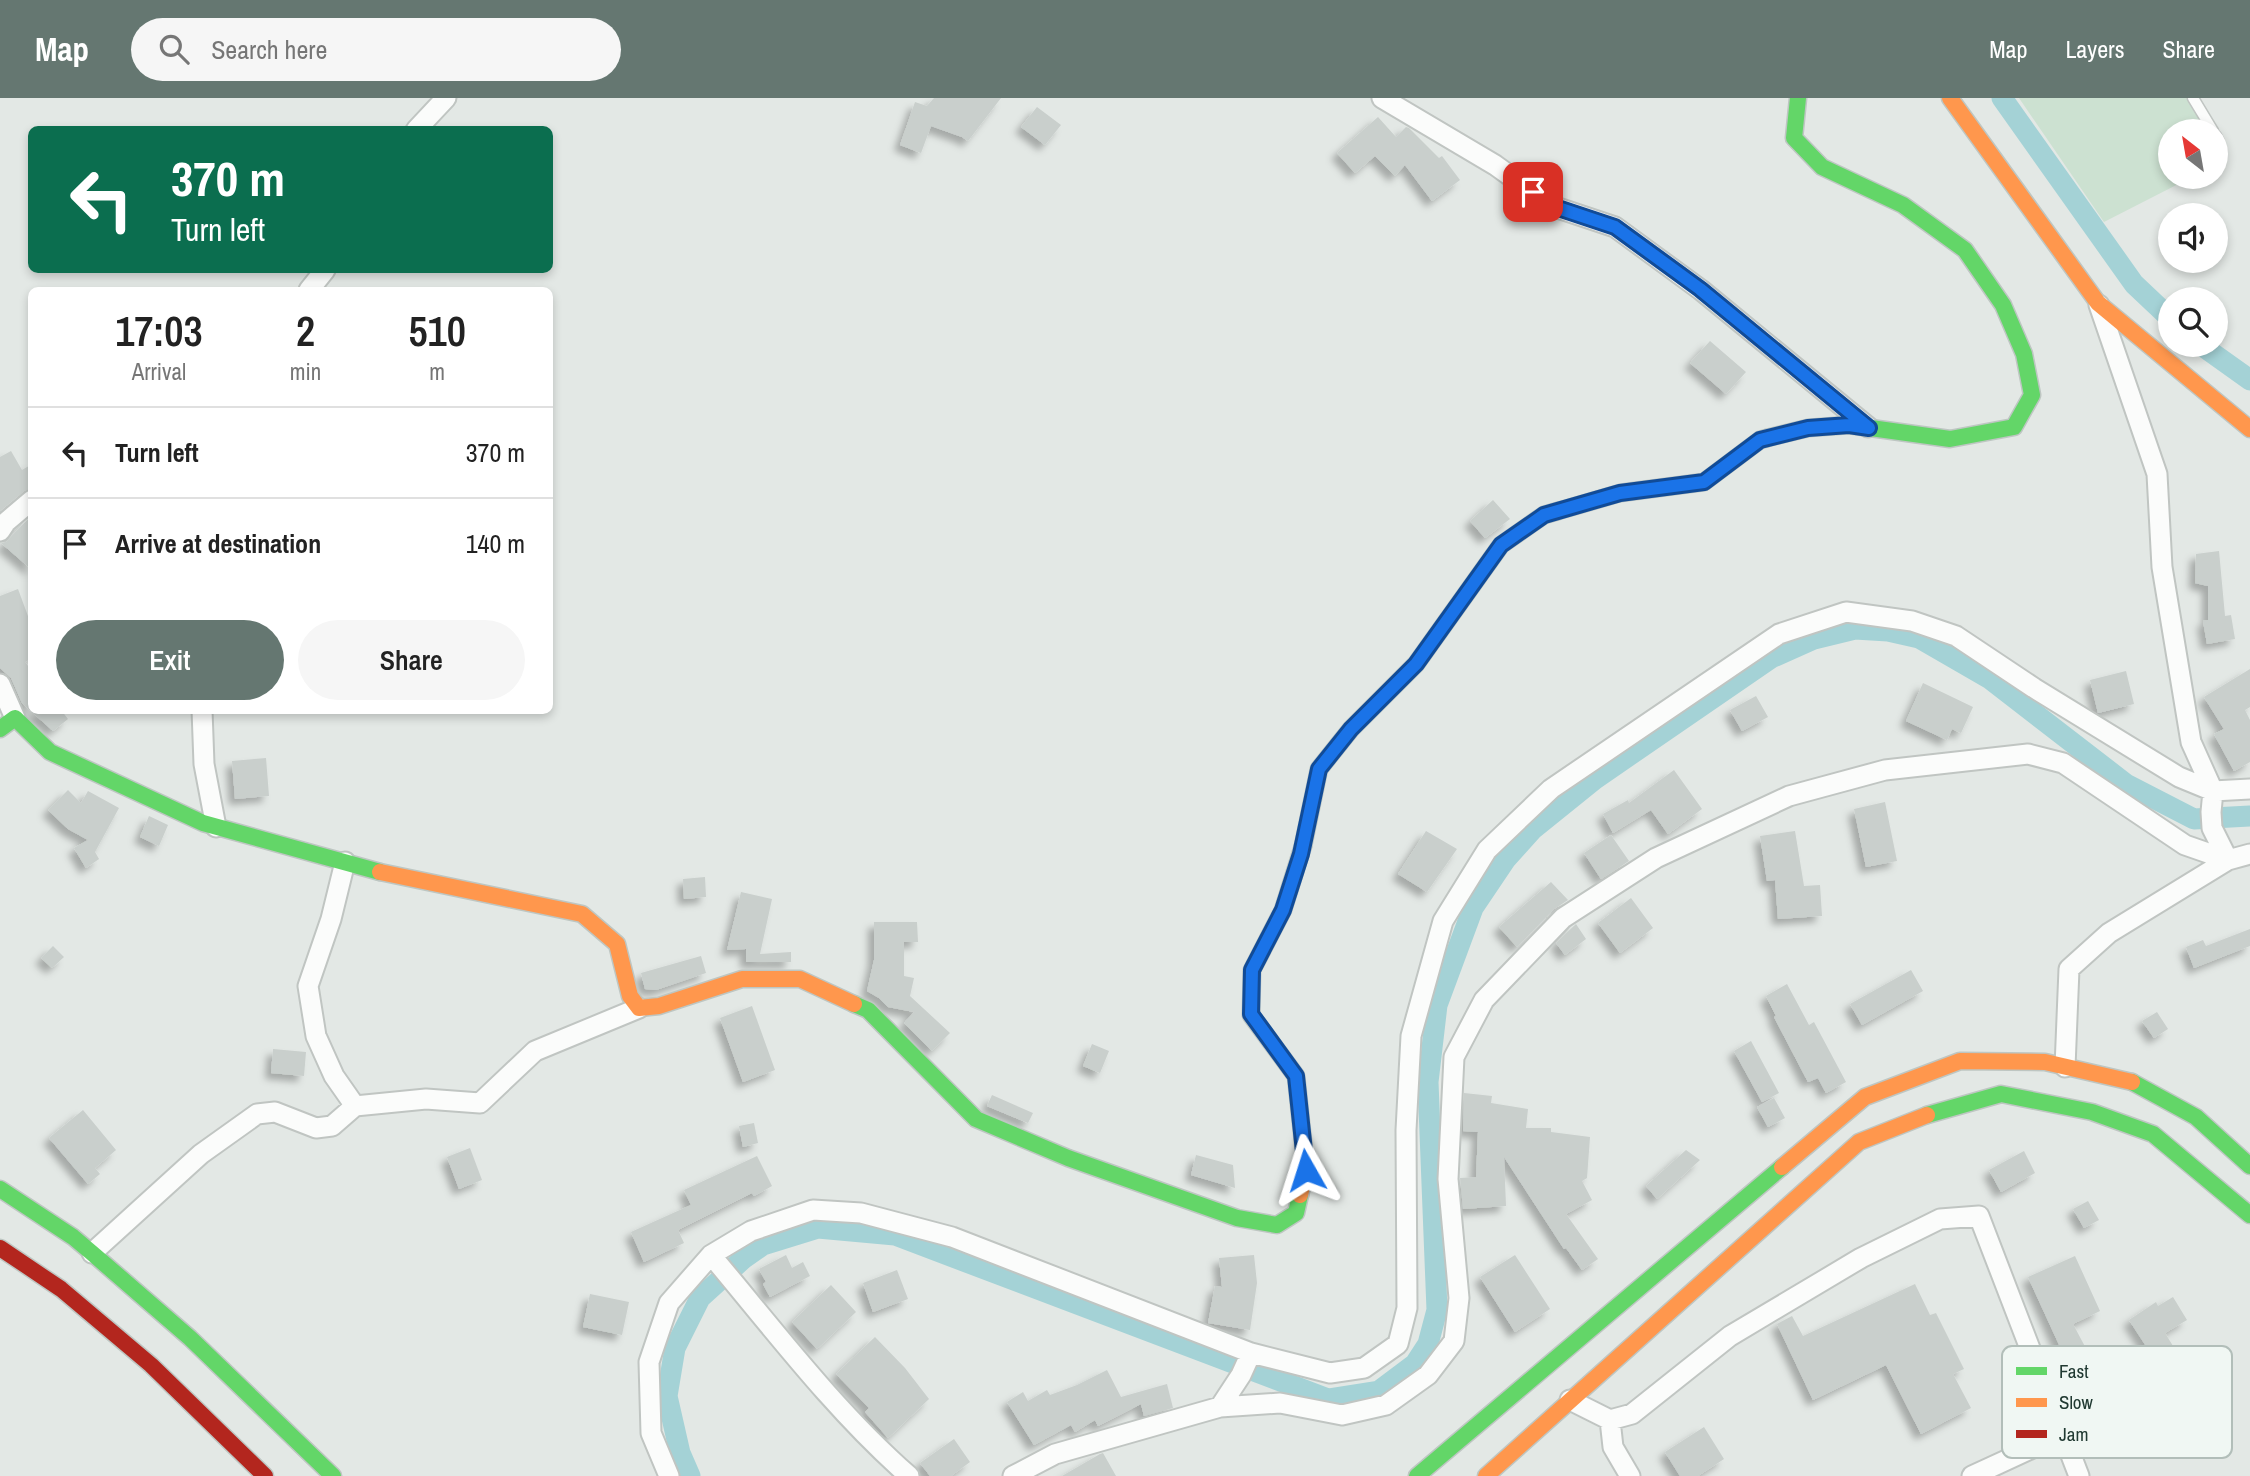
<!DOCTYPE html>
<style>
body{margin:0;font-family:"Archivo Narrow",sans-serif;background:#f6f6f6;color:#222;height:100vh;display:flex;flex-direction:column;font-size:26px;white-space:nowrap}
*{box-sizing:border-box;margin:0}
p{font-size:23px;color:#767676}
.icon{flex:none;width:38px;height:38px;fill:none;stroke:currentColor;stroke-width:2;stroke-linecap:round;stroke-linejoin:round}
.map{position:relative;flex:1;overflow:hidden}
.details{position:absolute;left:28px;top:189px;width:525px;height:427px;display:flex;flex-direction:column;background:#fff;border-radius:10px;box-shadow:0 4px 10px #0003}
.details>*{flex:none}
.hud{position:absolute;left:28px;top:28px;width:525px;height:147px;border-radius:10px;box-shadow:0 4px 10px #0003;background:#0b6e4f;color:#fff;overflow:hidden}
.needle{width:46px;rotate:329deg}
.fabs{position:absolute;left:2158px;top:21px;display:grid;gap:14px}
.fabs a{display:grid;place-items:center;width:70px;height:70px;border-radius:50%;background:#fff;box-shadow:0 4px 10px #0003;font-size:35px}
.pin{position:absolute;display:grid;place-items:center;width:60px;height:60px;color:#fff;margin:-30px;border-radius:14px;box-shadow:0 4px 10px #0006}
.me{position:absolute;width:77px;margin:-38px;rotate:354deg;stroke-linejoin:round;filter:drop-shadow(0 0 5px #0008)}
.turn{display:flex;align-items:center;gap:24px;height:147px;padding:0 28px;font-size:32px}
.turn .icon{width:91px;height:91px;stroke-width:2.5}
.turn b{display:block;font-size:49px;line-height:60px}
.eta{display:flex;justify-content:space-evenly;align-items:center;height:119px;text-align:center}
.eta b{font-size:42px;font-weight:600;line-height:49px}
.cta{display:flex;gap:14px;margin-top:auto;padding:14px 28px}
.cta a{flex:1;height:80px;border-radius:42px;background:#657771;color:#fff;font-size:28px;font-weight:600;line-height:80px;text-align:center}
.cta a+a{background:#f6f6f6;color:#222}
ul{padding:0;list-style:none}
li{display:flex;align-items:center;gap:21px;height:91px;padding:0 28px;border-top:2px solid #e0e0e0}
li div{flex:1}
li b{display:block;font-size:26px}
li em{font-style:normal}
header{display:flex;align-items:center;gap:42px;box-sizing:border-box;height:98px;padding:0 35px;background:#657771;color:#fff}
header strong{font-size:33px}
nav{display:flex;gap:38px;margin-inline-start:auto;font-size:24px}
.search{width:490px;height:63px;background:#f6f6f6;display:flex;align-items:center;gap:18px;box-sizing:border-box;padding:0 24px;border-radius:38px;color:#767676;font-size:26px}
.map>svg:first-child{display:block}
.green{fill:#cce1d1}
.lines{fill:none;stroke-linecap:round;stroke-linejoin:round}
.canal{stroke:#a4d2d6;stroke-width:21}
.building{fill:#c9cfcc;filter:url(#shadow)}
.lane-casing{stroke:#c0c5c2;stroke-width:13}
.street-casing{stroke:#c0c5c2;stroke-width:23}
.fast-casing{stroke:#bec6c2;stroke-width:19}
.slow-casing{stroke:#bec6c2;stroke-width:19}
.jam-casing{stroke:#bec6c2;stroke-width:19}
.lane{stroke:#fbfcfb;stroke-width:10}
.street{stroke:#fbfcfb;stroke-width:19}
.fast{stroke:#63d668;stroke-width:16}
.slow{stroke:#ff974d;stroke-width:16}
.jam{stroke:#b3261e;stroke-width:16}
.route-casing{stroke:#114b97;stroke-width:18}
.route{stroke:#1a73e8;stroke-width:12}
.key{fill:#f0f7f3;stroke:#b2beb9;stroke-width:2}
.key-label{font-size:19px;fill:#213a32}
</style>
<header>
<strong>Map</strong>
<div class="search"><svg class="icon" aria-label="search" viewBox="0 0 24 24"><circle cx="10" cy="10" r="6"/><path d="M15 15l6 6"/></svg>Search here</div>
<nav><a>Map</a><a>Layers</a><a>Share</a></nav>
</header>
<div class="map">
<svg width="2250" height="1378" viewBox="0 0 2250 1378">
<defs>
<filter id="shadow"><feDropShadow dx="-6" dy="6" stdDeviation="3.5" flood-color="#0004"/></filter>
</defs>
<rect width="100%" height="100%" fill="#e3e8e5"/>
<path class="green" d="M2019,0H2192L2208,33H2170V79H2192L2104,124Z"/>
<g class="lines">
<path class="canal" d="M2002,0L2134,186L2170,220
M2201,247L2250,282
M690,1378L680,1355L667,1298L675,1250L700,1200L743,1161L763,1147L818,1130L895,1137L1328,1301L1379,1293L1415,1266L1428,1246L1437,1212L1428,984L1437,907L1473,810L1506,761L1533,731L1595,681L1771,560L1814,541L1855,531L1888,533L1919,540L1990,581L2126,686L2194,721L2250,718"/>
</g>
<path class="building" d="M934,0H1001L968,43L962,39L931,28L921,55L900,47L915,4L927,8Z
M1037,9L1061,27L1045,47L1021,29Z
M1378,19L1396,39L1406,29L1409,30L1439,60L1442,58L1460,82L1432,103L1405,67L1395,78L1375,58L1355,75L1337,55Z
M1710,243L1746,274L1726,296L1690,265Z
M11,353L22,372L32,366V390L24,393L0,413V359Z
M1493,402L1510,421L1485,440L1470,423Z
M29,420L32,422V472L1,445L6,444Z
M2219,453L2225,518L2231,517L2235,541L2207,546L2203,523L2208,522V488L2195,485L2196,456Z
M18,491L32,529V560L25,564L32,573V612H61L68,621L53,633L22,605L11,580L0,570V498Z
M2250,571V609L2245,612L2250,622V664L2234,673L2214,636L2224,631L2204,599Z
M2126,573L2134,606L2098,615L2090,582Z
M1923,585L1973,609L1961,635L1952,631L1947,642L1906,623Z
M1756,598L1768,619L1742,633L1730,612Z
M266,660L269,698L235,701L232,663Z
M1674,672L1702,711L1668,736L1651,712L1613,735L1603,716L1628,702L1629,705Z
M68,692L81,705L88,693L119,710L95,754L99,761L86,770L74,750L88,742L68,731L48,712Z
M1885,704L1897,763L1866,769L1854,711Z
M149,718L168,727L159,748L140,739Z
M1426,733L1457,751L1427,794L1398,776Z
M1795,733L1804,788L1820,787L1822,818L1778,821L1775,782L1767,783L1760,738Z
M1611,737L1629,763L1601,781L1584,755Z
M705,779L706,799L684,801L683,781Z
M1551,784L1568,802L1554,811L1517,849L1499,829Z
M741,794L772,801L760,856L791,854V864H746V851L727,852Z
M1631,800L1653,830L1620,855L1598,825Z
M874,824H917L918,844H904V878L914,880L910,898L950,935L932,953L904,925L914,914L888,909L879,900L867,893L874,862Z
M1576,826L1586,841L1565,857L1556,845Z
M2250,831V848L2194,870L2186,849L2203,842L2206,848Z
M53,848L64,859L52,870L41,860Z
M701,858L706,875L656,892L645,891L641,875Z
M1911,872L1923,893L1862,927L1850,906Z
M1787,886L1809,927L1814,924L1846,984L1826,995L1818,980L1808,984L1774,919L1776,918L1766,898Z
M752,908L775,972L743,984L720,920Z
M2157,914L2168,931L2154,940L2142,923Z
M1751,943L1779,995L1762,1004L1734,953Z
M1092,946L1109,953L1100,975L1083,968Z
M273,951L306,954L304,978L271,975Z
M1464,995L1492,998L1491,1005L1528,1011L1526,1030H1551V1034L1590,1039L1587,1080L1582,1083L1592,1102L1566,1116L1598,1161L1582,1172L1566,1150L1564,1151L1504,1059L1506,1108L1463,1111L1460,1080L1476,1079L1478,1034L1463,1033Z
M992,997L1033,1015L1028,1025L987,1008Z
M1774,1000L1785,1020L1768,1029L1757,1009Z
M83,1012L116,1052L95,1070L100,1076L88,1086L49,1040Z
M754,1025L758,1045L743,1049L739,1028Z
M470,1050L482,1082L459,1091L447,1059Z
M1686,1052L1700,1062L1657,1101L1646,1088Z
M2024,1053L2035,1075L2001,1094L1989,1072Z
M1196,1057L1233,1067L1235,1090L1191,1077Z
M757,1058L772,1088L754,1098L752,1095L678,1132L684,1145L644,1164L631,1134L691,1107L684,1092Z
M2088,1103L2099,1122L2084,1130L2073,1111Z
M786,1157L792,1170L803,1164L810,1178L770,1199L763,1186L766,1184L759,1171Z
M1254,1157L1257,1185L1250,1232L1208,1225L1215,1188L1222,1189L1219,1160Z
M1515,1157L1550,1211L1515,1234L1480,1179Z
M2075,1158L2100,1213L2073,1226L2099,1275L2080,1285L2098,1318L2078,1329L2063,1302L2066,1300L2046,1259L2061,1251L2028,1179Z
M897,1172L908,1201L873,1214L863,1185Z
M1915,1186L1930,1217L1936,1215L1964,1271L1953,1276L1971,1310L1921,1336L1886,1267L1813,1302L1777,1226L1792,1218L1803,1238Z
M831,1187L856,1214L817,1251L792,1224Z
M590,1196L629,1204L622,1237L583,1229Z
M2173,1199L2187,1222L2165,1235L2197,1287L2188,1293L2204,1319L2213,1313L2222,1329L2193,1346L2171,1308L2121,1341L2105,1318L2156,1285L2151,1276L2161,1271L2129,1222L2156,1204L2158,1208Z
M875,1239L905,1270L929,1301L888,1340L865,1314L869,1310L836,1276Z
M1107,1272L1121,1299L1167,1286L1173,1310L1144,1318L1141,1306L1098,1328L1095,1322L1075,1334L1071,1327L1034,1347L1007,1304L1023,1294L1028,1303L1047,1292L1050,1297L1077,1287Z
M1704,1329L1724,1361L1698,1378H1680L1665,1354Z
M954,1341L970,1364L951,1378H930L920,1365Z
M1103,1355L1116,1378H1062L1100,1356Z"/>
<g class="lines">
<g class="lane-casing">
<path id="lane" d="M2193,0L2213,33
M2216,38L2219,44"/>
</g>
<g class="street-casing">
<path id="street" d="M1382,0L1495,67L1552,108L1615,129L1701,192L1868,329
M416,32L446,0
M309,192L325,172
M0,433L6,424L32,402
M0,586L15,620
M202,612L204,666L216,729
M345,764L331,821L308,888L316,938L334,978L355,1008
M2065,969L2069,871L2109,835L2228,762L2212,730L2211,714L2213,693L2191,644L2162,469L2157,376L2099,207
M92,1155L201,1056L257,1016L275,1014L316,1030L332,1028L355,1008L426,1001L480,1005L535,953L639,910
M711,1157C774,1232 835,1313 909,1378
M1570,1302L1610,1322L1632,1316L1730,1238L1861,1160L1940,1121L1979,1118L2079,1378
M1220,1309L1241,1277L1251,1255
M1610,1322L1613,1349L1630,1378
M669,1378L651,1335L649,1264L669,1205L711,1157L751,1133L813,1112L861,1115L952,1139L1251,1255L1330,1275L1364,1270L1398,1246L1407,1210L1406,1032L1411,938L1443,823L1487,752L1551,691L1779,536L1846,514L1912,523L1956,538L2034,590L2179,679L2213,693L2250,691
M1013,1378L1055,1356L1220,1309L1280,1305L1342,1317L1386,1307L1428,1277L1454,1243L1459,1200L1448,1081L1454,959L1484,902L1563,820L1656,760L1789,698L1885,672L2028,656L2063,665L2185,747L2228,762L2250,756
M1972,1378L2063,1336"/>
</g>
<g class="fast-casing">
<path id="fast" d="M1767,340L1808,330L1849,327L1950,341L2014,329L2032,297L2024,256L2003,207L1965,152L1903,107L1822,69L1794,40L1798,0
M0,631L15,620L50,654L203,725L380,774
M1303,748L1319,671L1351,631L1416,566L1501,447L1544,417L1558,413
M854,906L868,912L976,1021L1068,1060L1237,1120L1277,1127L1296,1115L1300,1097
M2132,984L2196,1019L2250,1068
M1927,1017L2001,996L2092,1014L2153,1036L2250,1117
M0,1091L73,1139L92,1155L190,1240L333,1378
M1417,1378L1782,1069"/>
</g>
<g class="slow-casing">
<path id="slow" d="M1950,0L2098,205L2250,331
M380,774L582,816L617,846L630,898L639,910L659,908L742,881H800L854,906
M1782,1069L1865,999L1960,963L2045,964L2132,984
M1300,1097L1306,1072L1296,978L1251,917L1252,872L1283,812L1303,748
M1486,1378L1859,1044L1927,1017"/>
</g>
<g class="jam-casing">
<path id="jam" d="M1558,413L1620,395L1704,384L1760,342L1767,340
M0,1150L61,1191L151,1267L265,1378"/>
</g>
<use href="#lane" class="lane"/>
<use href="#street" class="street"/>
<use href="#fast" class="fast"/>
<use href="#slow" class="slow"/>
<use href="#jam" class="jam"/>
</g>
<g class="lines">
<g class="route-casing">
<path id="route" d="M1306,1072L1296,978L1251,916L1252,872L1283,812L1301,756L1319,671L1351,631L1416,566L1501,447L1544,417L1620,395L1704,384L1760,342L1808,330L1849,327L1869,330L1700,191L1615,129L1552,108L1533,94"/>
</g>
<use href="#route" class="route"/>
</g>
<rect x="2002" y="1248" width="230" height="112" rx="10" class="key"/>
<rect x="2016" y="1269" width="31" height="8" fill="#63d668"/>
<rect x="2016" y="1300" width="31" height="9" fill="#ff974d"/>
<rect x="2016" y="1332" width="31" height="8" fill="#b3261e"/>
<g class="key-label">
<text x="2059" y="1280">Fast</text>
<text x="2059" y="1311">Slow</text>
<text x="2059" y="1343">Jam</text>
</g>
</svg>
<div class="fabs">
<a><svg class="needle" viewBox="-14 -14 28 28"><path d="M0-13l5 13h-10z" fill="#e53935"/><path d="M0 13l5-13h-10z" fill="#767676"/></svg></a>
<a><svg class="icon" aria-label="sound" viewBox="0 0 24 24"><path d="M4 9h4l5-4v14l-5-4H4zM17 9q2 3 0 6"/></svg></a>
<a><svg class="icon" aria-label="search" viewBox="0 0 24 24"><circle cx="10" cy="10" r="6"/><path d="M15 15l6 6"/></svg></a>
</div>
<div class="pin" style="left:1533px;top:94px;background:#d93025"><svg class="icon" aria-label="arrive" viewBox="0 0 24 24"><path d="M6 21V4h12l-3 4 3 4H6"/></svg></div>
<svg class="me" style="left:1306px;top:1072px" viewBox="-20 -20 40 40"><path d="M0-17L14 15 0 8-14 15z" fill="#1a73e8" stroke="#fff" stroke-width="4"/></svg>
<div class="hud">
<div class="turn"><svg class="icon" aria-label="left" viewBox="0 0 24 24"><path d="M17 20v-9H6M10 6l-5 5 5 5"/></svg><div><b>370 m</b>Turn left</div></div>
</div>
<section class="details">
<div class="eta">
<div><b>17:03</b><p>Arrival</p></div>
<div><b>2</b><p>min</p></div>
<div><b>510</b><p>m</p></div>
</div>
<ul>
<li><svg class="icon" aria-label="left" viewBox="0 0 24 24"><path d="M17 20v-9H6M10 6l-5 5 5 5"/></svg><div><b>Turn left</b></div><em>370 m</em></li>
<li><svg class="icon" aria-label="arrive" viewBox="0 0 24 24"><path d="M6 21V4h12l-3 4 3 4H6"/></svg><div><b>Arrive at destination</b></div><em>140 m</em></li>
</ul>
<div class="cta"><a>Exit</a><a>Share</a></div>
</section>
</div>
